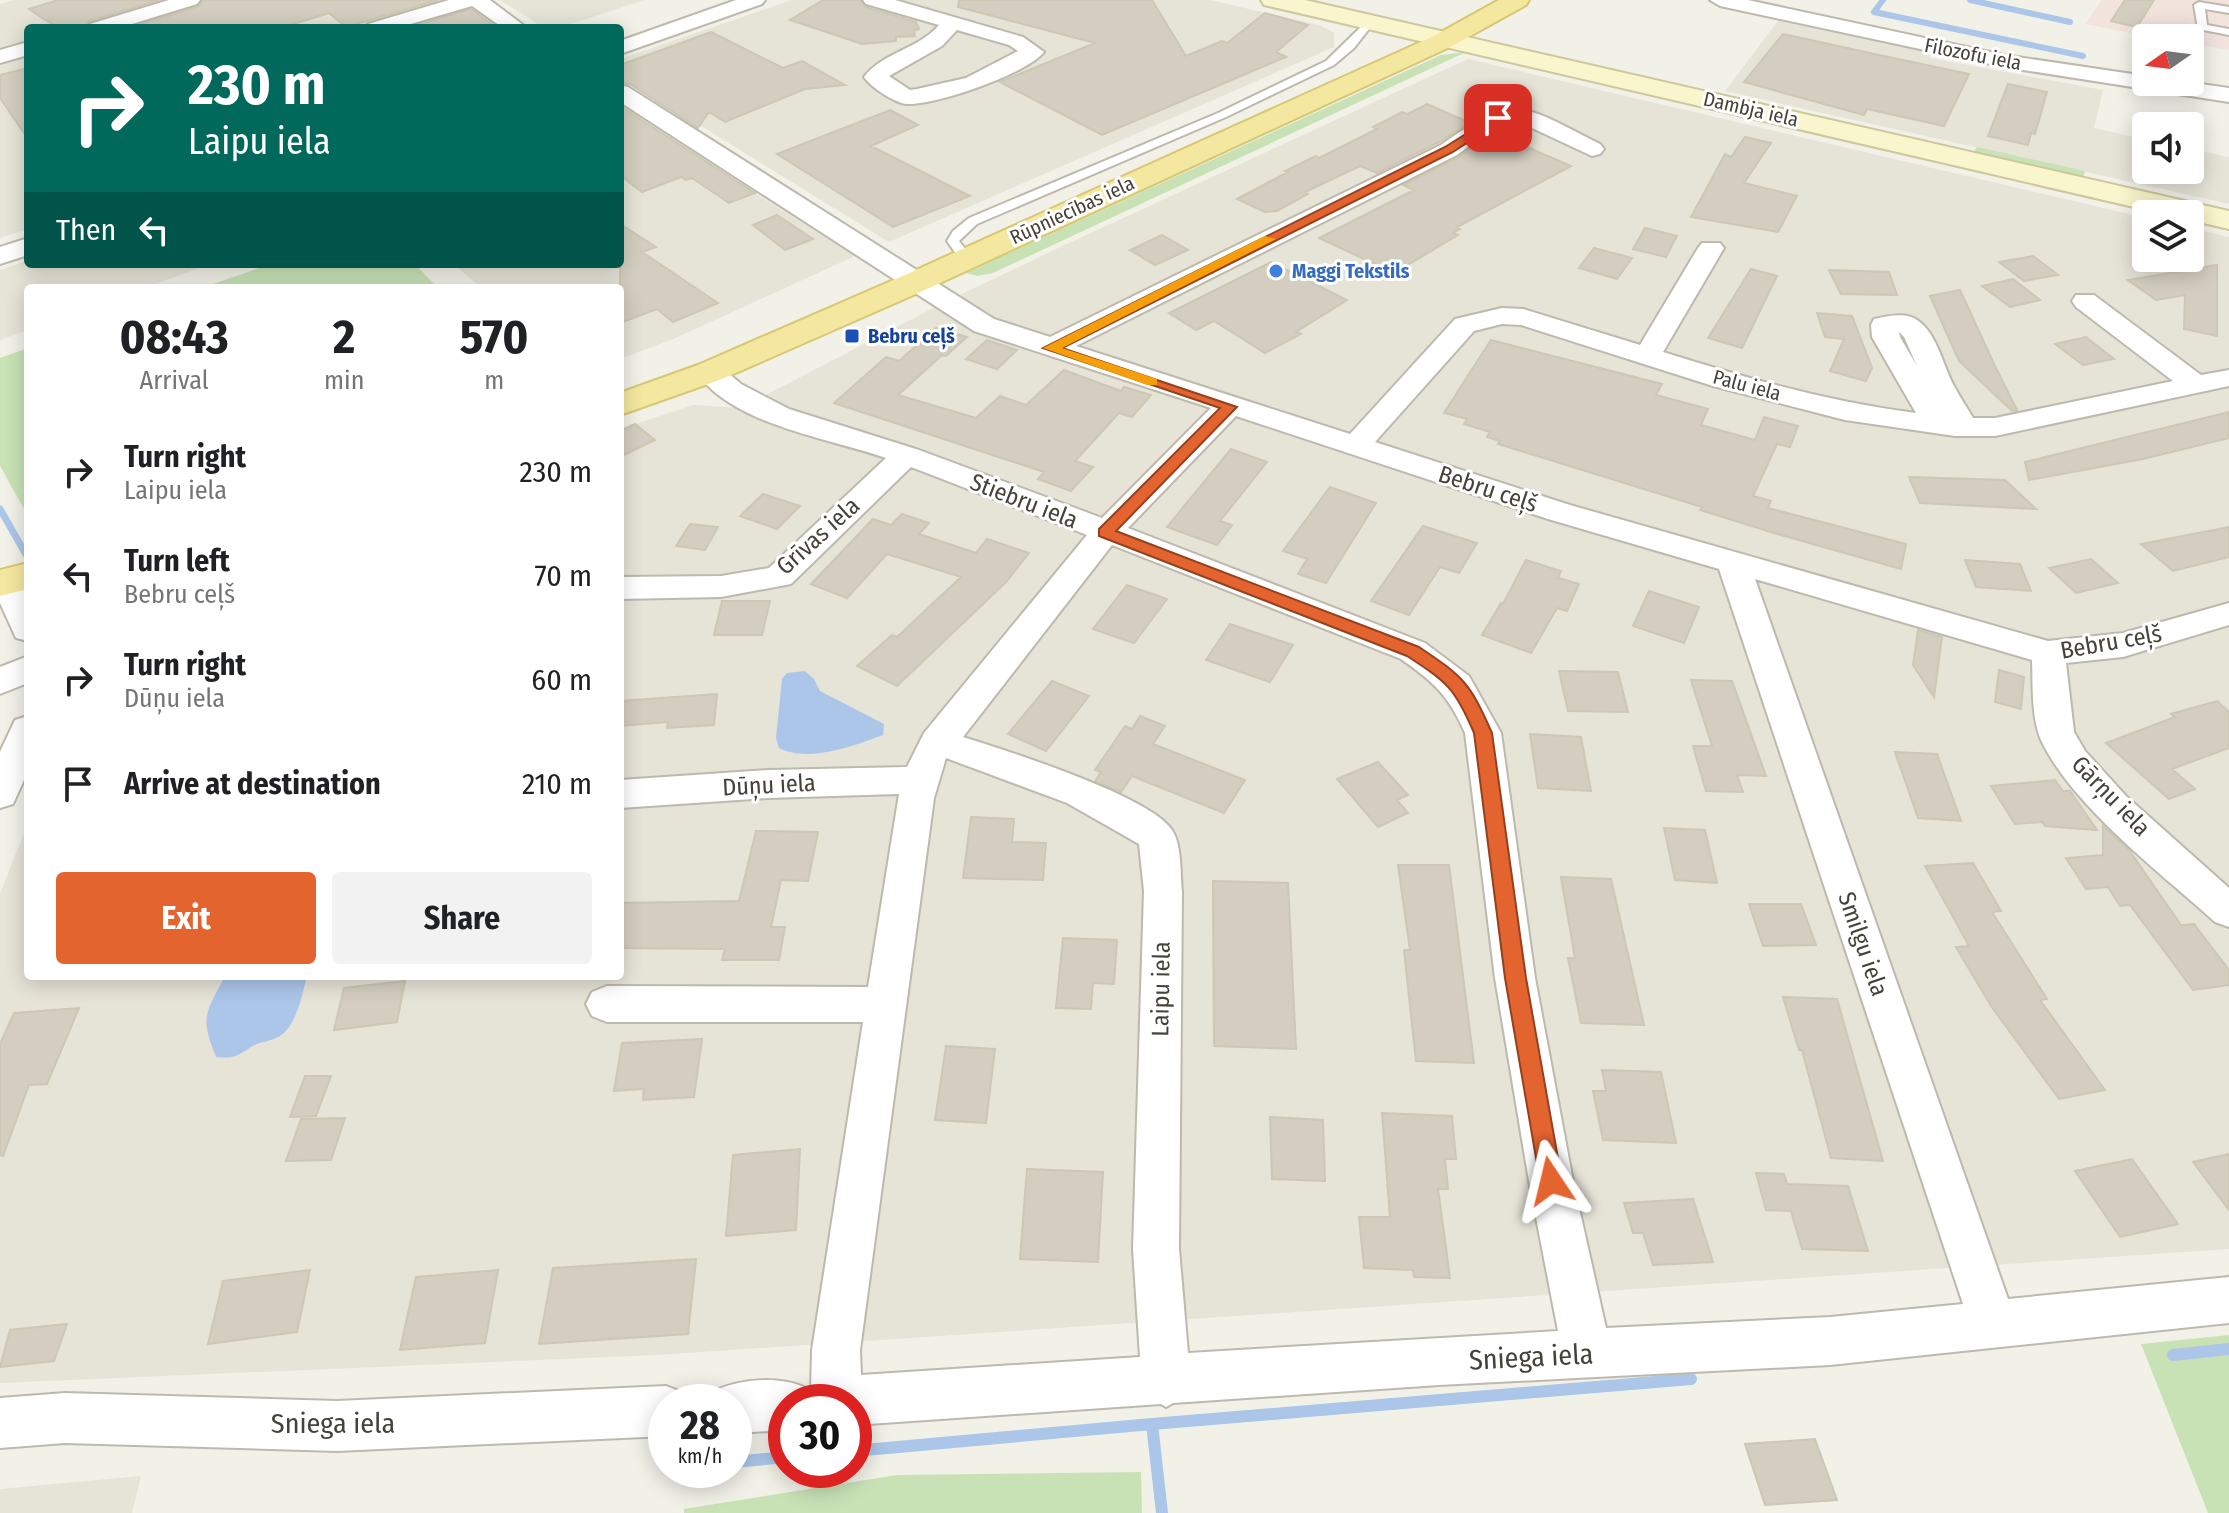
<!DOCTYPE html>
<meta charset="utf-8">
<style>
body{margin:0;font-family:"Fira Sans Condensed",sans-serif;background:#f2f2f2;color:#202124;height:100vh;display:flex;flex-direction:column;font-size:30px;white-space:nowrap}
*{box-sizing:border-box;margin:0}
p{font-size:26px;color:#757577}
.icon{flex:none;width:44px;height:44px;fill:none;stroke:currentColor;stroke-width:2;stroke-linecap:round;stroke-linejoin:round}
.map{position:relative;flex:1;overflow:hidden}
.drawer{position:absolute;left:24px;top:284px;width:600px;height:696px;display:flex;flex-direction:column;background:#fff;border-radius:8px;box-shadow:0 4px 20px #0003}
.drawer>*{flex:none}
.hud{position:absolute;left:24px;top:24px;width:600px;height:244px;border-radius:8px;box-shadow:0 4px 20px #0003;background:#00695c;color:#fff;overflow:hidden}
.needle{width:52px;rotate:256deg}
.controls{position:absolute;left:2132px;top:24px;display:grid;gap:16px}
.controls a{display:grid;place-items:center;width:72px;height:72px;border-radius:8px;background:#fff;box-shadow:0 4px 20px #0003;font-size:40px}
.speed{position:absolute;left:648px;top:1384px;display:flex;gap:16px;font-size:40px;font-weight:700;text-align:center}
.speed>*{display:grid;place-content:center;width:104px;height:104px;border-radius:50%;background:#fff;box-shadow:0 4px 20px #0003;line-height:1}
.speed small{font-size:20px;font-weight:400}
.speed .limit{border:12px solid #d22;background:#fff;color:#111}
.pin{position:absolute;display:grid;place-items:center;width:68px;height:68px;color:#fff;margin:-34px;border-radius:16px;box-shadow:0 4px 12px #0006}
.me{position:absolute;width:88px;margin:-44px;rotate:350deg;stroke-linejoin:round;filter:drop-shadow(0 0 6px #0008)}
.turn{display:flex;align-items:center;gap:28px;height:168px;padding:0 32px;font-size:36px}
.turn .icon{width:104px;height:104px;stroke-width:2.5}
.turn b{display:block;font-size:56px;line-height:68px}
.then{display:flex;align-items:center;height:76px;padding:0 32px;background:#0003;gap:16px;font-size:30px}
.eta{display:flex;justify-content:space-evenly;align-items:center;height:136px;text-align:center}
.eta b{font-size:48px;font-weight:700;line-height:56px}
.cta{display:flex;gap:16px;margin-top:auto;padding:16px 32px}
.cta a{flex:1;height:92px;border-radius:8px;background:#e3642f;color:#fff;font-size:32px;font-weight:700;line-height:92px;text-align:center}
.cta a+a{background:#f2f2f2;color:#202124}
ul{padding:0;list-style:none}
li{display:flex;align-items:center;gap:24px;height:104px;padding:0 32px}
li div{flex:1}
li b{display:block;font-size:30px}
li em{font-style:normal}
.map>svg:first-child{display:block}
.residential{fill:#e6e3d7}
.medical{fill:#f2e3dd}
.green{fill:#c8e2b6}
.water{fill:#abc6e9}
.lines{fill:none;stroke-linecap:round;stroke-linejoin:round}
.stream-far2{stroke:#abc6e9;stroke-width:6}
.stream-far1{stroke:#abc6e9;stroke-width:7}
.stream{stroke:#abc6e9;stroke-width:12}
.building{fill:#d3cebf;stroke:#cdc7b3;stroke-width:2}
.lane-casing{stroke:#bdb9ac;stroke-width:4}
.street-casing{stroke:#bdb9ac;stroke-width:4}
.secondary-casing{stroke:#cdc79d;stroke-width:4}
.primary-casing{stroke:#d7c772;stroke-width:4}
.lane{fill:#fff;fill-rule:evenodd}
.street{fill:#fff;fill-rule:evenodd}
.secondary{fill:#f9f5cc;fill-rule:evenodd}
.primary{fill:#f4e8a0;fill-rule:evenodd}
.route{fill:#e3642f;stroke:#94411f;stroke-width:2}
.slow{fill:#f59e0b}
.shop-dot{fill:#3f7fe0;stroke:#fff;stroke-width:3}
.transit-dot{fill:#1a4fb4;stroke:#fff;stroke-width:3}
.labels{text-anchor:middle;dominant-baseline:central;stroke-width:6;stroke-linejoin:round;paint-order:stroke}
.far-street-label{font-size:20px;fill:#454238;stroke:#fff}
.far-shop-label{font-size:20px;font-weight:bold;fill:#366cbe;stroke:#fff;text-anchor:start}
.far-transit-label{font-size:20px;font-weight:bold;fill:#164399;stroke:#fff;text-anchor:start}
.street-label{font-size:24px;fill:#454238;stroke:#fff}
.near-street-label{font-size:28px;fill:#454238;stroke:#fff}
</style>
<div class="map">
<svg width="2229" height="1513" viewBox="0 0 2229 1513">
<rect width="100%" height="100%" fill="#f2f1e8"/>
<path class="residential" d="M15,0H458L467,9L498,28H28V229L0,238V4Z
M500,0H644L559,28H544Z
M792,0H1210L1319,25L1334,33V47L889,242L620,76V59Z
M1781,17L1932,50L1930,58L2103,90L2094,128L2146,140V170H2190V149L2229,157V204L1725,91Z
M1468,59L2146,218V258H2190V228L2229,237V1249L657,1355L0,1383V894L28,823V976H620V429L693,405L741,408L941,304L1056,249Z
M620,108L855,256L671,340L620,359V288H482L453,264H620Z
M28,260V264H211L144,288H28V330L0,340V270Z
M141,1476L132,1513H0V1489Z"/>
<path class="medical" d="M2102,0H2229V50L2190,44V38H2156L2085,24Z"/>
<path class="green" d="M1466,52L993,273L977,276L966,273L1441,55Z
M1977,147L2085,171L2082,181L1972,155Z
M271,264H415L438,288H201Z
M28,348V516L0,466V358Z
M2229,1335V1513H2208L2141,1344Z
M1141,1472L1142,1513H684V1509L897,1475Z"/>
<path class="water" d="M805,671L814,679L820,691L884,724L883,735C853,746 809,763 779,748L776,738L782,679L787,673Z
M225,976H307C302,995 296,1030 276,1038C268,1042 258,1042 251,1047C238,1056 232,1059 216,1057C200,1017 205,1014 225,976Z"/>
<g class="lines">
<path class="stream-far2" d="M1883,0L1874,12L2083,56
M1970,0L2070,22"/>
<path class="stream-far1" d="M0,509L28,558"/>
<path class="stream" d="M2173,1355L2229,1349
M854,1451L1152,1424
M734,1462L786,1457
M1162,1513L1152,1424L1691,1379"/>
</g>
<path class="building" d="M58,0H159L89,21L84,28H58L29,9Z
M203,0H438L346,27L329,13L281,28H129L198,7Z
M823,0H860L865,7L916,22L919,29L914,30L915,36L896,37V41L862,44L790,20Z
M959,0H1152L1186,56L1222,41L1227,43L1265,13L1308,25L1276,52L1286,57L1102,135L1000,82L1095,43L958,7Z
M2125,0H2154L2137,27L2111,21Z
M471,9L497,28H408Z
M711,32L783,68L802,61L845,85L805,89L725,122L709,112L698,128L630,84L620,82V65Z
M1783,34L1893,58L1969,74L1944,126L1867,109L1864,115L1744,82Z
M28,68V139L0,98V75Z
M2008,84L2047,92L2035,134L2031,133L2028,145L1988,136Z
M1427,104L1470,123L1439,142L1377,173L1360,166L1305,192L1308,194L1277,211L1265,212L1237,199L1288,172L1285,171L1316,156L1319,158L1377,129L1373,127L1402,112L1408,114Z
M620,106L755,193L729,203L692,178L686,180L681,177L642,192L620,175Z
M890,110L918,125L871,146L970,196L893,227L777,154Z
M1493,132L1571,166L1457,227L1460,229L1453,233L1458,235L1394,273L1319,238L1414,190L1403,185L1458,158Z
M1745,137L1771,143L1744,183L1797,196L1778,232L1691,217L1725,154L1731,157Z
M777,215L813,239L785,250L753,225Z
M620,224L656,247L642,252L718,303L673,322L657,309L620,323Z
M1645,228L1677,236L1666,257L1633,249Z
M1162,235L1188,250L1155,265L1130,250Z
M1594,248L1632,258L1617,279L1579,268Z
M2033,256L2058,275L2024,281L1999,262Z
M1271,262L1347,300L1296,332L1301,334L1265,353L1214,321L1196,330L1169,313Z
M2217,265V336L2184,329L2185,295L2156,300L2128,280Z
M1751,269L1777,276L1742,348L1708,338Z
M1829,270L1889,272L1897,295L1841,294Z
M2013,279L2040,300L2010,307L1982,286Z
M1960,290L1994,364L2017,410L2012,411L1959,361L1930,296Z
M1817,313L1852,316L1872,368L1866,381L1830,371L1844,339L1825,337Z
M936,328L967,337L946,356L942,355L898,395L976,418L1000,396L1026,405L1064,370L1121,391L1124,387L1151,395L1132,417L1119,413L1075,461L1093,467L1071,491L1038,479L1044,472L834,403L886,357L899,361Z
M2086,337L2114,359L2083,365L2055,344Z
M987,340L1017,350L997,369L966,359Z
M1491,340L1662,384L1656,395L1708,409L1701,425L1755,440L1764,417L1798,426L1790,447L1777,444L1753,496L1771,501L1768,508L1906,544L1901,569L1774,533L1700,510L1702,507L1498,444L1500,441L1487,437L1490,432L1464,424L1467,419L1444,413Z
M2229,412V438L2143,459L2029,480L2025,462Z
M635,424L655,440L620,457V431Z
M1231,449L1267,462L1220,521L1232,525L1217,545L1167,527Z
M1909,477L2005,480L2036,509L1920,503Z
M1330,487L1376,503L1326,583L1298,574L1307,559L1283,551Z
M763,494L800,506L777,529L740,516Z
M902,514L929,523L919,534L976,553L987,539L1029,553L1006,582L897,686L857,666L892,635L897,637L961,577L887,554L847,598L811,584L873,519L891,525Z
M690,524L718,527L705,550L676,546Z
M1423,526L1477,543L1459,573L1440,567L1409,615L1371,601Z
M2229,527V557L2173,571L2141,544Z
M2091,559L2118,583L2076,593L2049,568Z
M1526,560L1561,571L1558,578L1579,584L1567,611L1557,608L1531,653L1482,635L1501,603L1503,604Z
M1965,560L2020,564L2031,591L1976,587Z
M1127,585L1167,599L1134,643L1093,629Z
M1649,591L1699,607L1684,643L1633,626Z
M722,601H770L762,635H714Z
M1230,624L1293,645L1270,682L1206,660Z
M1918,630L1942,637L1934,697L1913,665Z
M1999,670L2024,677L2021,709L1995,702Z
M1559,671L1618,672L1628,712L1568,711Z
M1691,680L1732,681L1766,776L1737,775L1743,792L1706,791L1693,746H1712Z
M1052,681L1089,696L1046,751L1008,734Z
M717,694L714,725L667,728L668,722L620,726V701Z
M2217,701L2229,712V748L2172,769L2195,789L2169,799L2106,743L2175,717L2171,714Z
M1140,716L1165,726L1153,744L1245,780L1224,813L1132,776L1121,792L1095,781L1101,772L1095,770L1125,726L1132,729Z
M1530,734L1581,737L1591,791L1538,788Z
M1895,752L1937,754L1961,821L1918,818Z
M1378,762L1408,795L1397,800L1408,813L1378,827L1337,779Z
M2055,780L2063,791H2070L2097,830L2045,826L2042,822L2015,824L1991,786Z
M971,817L1014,819L1012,842L1046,843L1043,880L963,878Z
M2103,826L2129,850L2181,925L2194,924L2229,970V985L2193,990L2130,905L2120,906L2108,887L2086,889L2066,858L2103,855Z
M1664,828L1705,830L1717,883L1675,880Z
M756,831L818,832L808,881L781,880L771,927H785L779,960H722L725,949L620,948V903L739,901Z
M1973,863L2001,911L1992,912L2047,999L2040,1000L2105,1090L2059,1099L1991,1006L1956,947L1969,946L1925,866Z
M1398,865H1449L1474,1063L1416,1061L1404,950H1410Z
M1561,877L1611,879L1644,1025L1581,1023L1568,958H1575Z
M1213,881L1288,883L1296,1049L1214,1046Z
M1749,904H1801L1816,945L1763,946Z
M1063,938L1117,940L1114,984L1093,983L1091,1009L1056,1008Z
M405,981L397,1022L334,1030L344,988Z
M1783,997L1837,999L1883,1161L1831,1158L1802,1050H1799Z
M79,1008L47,1084L29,1085L3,1156L0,1155V1044L14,1013Z
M702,1039L694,1097L643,1100L644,1089L614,1091L622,1043Z
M946,1046L995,1049L986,1123L935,1120Z
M1602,1070L1661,1072L1676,1143L1603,1140L1593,1091H1606Z
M305,1076H331L316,1116L290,1117Z
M1382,1113L1452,1116L1456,1159H1445L1448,1189H1438L1450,1278L1414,1277L1413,1270L1364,1268L1359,1217H1390Z
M1270,1117L1323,1120L1325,1181L1272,1179Z
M345,1118L331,1160L286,1161L301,1119Z
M800,1149L796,1230L726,1236L733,1155Z
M2229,1154V1210L2193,1162Z
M2132,1159L2178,1224L2120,1237L2075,1171Z
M1027,1169L1103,1172L1098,1262L1020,1259Z
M1756,1173L1784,1174L1787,1184L1848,1186L1868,1251L1802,1249L1791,1211L1766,1210Z
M1693,1199L1713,1262L1653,1265L1643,1233H1633L1624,1203Z
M696,1259L688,1334L539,1344L553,1268Z
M310,1270L297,1332L208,1344L223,1281Z
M498,1270L485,1343L400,1350L416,1277Z
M67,1324L54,1361L0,1367L10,1330Z
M1815,1439L1837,1500L1765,1505L1745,1444Z"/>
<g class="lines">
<g class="lane-casing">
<path id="lane" d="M2199,2L2229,7V13L2205,9L2207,25L2229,29V35L2198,29L2194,5Z
M1368,20L1373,23L1372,25L1354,48L1334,65L1226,117L977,224L959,241L972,258L971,261H961L947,241L953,231L969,218L1218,113L1326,61Z"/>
</g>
<g class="street-casing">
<path id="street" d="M169,0H200L197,4L119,28H87L90,24Z
M449,0H490L527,28H503L472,6L397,28H365L368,24Z
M736,0H765L762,4L620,54V41Z
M863,0H895L1023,37L1044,52C1027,74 933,106 906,104C893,102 871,87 864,77C883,52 919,49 939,25L866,4ZM957,30L1009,45L1018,51L966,78L917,89L910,90L889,76L942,46Z
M1710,0H1748L2004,55L2146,76V82H2187L2229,88V102L2004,67L1720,6Z
M28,42V55L0,63V50Z
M620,85L628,87L994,319L1050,337L1441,145C1516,91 1522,105 1600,144L1604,149L1600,154L1592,156L1532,128L1510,122L1494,128L1457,155L1076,346L1350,434L1455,319L1502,308L1523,309L1640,345L1698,248L1702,243H1720L1724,248L1663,352C1746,378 1829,402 1916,413L1872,337L1871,325L1874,319C1887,316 1906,312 1917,320C1937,333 1943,366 1954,386C1960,397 1967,408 1973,418H1995L2173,381L2076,307L2072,301L2076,295H2094L2201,375L2229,370V386L1995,436H1955L1845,420L1713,386L1521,325L1502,324L1474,331L1375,442L1570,505L2048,641L2123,633L2229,603V625L2123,657L2066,663L2074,732L2085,751L2126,796L2229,888V927L2215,922C2161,873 2072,806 2041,740C2031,716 2033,685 2032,660L1755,579L2008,1299L2229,1277V1323L1830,1365L1439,1385L1173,1403L1166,1407L1161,1404L854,1425V1402H786V1430L734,1433V1402H712L716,1390C743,1379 777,1376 804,1387L808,1399L811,1392L812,1350L863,1022H607L592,1016L586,1004L592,992L607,986L868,987L899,794L768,798L620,808V780L768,770L907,767L924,733L1087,535L911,467L791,584L721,597L620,599V577L721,576L769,568L886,458C828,438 733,425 696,372L700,366L710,364L720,366L741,384L789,409L919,450L1102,518L1211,408L974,331L620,102ZM1899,332L1904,337L1917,366L1900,337ZM1236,416L1548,519L1719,569L1963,1304L1830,1317L1606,1328L1573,1181L1535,978L1501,733L1469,676L1425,643L1128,528ZM1112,545L1401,659C1434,682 1449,696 1465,733L1495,978L1529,1181L1558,1331L1188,1353L1179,1249L1182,891C1180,873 1182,845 1172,830C1150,796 1005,750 963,737ZM946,758L1067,803L1139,844L1144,891L1133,1249L1140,1357L861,1375L860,1350L934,798Z
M28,238V255L0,264V247Z
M7,570L18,573L28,592V641L16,638L0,603V572Z
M28,656V683L0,694V667Z
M28,716V771L13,804L0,808V752L15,720Z
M666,1386L684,1393L687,1402H666V1436L337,1451L65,1443L0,1448V1398L65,1393L337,1401Z"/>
</g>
<g class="secondary-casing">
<path id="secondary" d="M1261,0H1305L2229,211V229L2190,220V214H2164L1273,7L1264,5Z"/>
</g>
<g class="primary-casing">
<path id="primary" d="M1499,0H1529L1526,5L1452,46L927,289L722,379L620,415V393L698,365L905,275L1434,36Z
M28,563V589L0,596V570Z"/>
</g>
<use href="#lane" class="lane"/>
<use href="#street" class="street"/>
<use href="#secondary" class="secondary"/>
<use href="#primary" class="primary"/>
</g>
<path class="route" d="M1498,114L1504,118L1502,120L1453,152L1062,348L1237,407L1116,531L1419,647C1464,677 1470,683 1492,733L1526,978L1562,1181L1559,1189L1551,1192L1543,1189L1540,1181L1505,978L1474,733C1455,688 1447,682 1407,656L1099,536V529L1220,408L1043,348L1445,147Z"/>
<path class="slow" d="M1265,236L1276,239L1062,348L1157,379V385H1147L1043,348Z"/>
<circle class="shop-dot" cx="1276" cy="271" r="8"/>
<rect class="transit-dot" x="844" y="328" width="16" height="16" rx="4"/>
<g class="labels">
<g class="far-street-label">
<text transform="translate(1973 54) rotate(11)">Filozofu iela</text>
<text transform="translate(1751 109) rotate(13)">Dambja iela</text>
<text transform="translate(1072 210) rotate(-25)">Rūpniecības iela</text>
<text transform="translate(1747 385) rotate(15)">Palu iela</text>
</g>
<g class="far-shop-label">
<text x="1292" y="271">Maggi Tekstils</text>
</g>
<g class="far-transit-label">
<text x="868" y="336">Bebru ceļš</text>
</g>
<g class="street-label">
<text transform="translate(1488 489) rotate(18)">Bebru ceļš</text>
<text transform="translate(1024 501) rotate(21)">Stiebru iela</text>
<text transform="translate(818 536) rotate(-42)">Grīvas iela</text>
<text transform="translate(2111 642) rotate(-10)">Bebru ceļš</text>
<text transform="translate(769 785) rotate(-3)">Dūņu iela</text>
<text transform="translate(2111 796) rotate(46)">Gārņu iela</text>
<text transform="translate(1863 944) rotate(71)">Smilgu iela</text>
<text transform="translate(1161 989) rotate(-89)">Laipu iela</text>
</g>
<g class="near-street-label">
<text transform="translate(1531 1357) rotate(-3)">Sniega iela</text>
<text x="333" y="1423">Sniega iela</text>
</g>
</g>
</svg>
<div class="controls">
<a><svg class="needle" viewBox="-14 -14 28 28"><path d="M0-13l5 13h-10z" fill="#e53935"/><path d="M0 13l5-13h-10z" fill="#757577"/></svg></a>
<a><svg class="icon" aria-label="sound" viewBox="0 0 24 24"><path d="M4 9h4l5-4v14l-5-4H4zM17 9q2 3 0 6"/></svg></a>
<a><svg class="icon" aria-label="layers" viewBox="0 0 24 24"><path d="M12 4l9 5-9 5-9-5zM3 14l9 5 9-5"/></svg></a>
</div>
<div class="speed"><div>28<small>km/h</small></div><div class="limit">30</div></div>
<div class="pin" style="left:1498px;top:118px;background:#d93025"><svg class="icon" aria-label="arrive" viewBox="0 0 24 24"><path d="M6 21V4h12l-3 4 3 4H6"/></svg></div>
<svg class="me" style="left:1551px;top:1181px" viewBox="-20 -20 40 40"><path d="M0-17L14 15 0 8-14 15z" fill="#e3642f" stroke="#fff" stroke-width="4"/></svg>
<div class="hud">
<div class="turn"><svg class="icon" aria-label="right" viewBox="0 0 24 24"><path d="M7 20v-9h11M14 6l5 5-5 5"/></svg><div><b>230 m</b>Laipu iela</div></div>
<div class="then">Then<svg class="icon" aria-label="left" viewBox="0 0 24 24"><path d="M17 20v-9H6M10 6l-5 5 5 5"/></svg></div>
</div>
<section class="drawer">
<div class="eta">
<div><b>08:43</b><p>Arrival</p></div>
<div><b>2</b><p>min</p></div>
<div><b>570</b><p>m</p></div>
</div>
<ul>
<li><svg class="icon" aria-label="right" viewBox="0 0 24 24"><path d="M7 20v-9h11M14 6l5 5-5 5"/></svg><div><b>Turn right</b><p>Laipu iela</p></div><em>230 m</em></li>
<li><svg class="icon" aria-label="left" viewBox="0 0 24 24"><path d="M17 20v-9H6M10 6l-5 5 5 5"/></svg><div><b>Turn left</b><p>Bebru ceļš</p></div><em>70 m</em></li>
<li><svg class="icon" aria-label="right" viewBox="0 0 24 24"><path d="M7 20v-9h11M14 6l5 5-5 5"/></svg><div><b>Turn right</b><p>Dūņu iela</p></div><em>60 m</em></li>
<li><svg class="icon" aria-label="arrive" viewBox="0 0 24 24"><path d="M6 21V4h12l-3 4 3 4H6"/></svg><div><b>Arrive at destination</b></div><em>210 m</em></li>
</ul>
<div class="cta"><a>Exit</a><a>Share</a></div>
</section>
</div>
